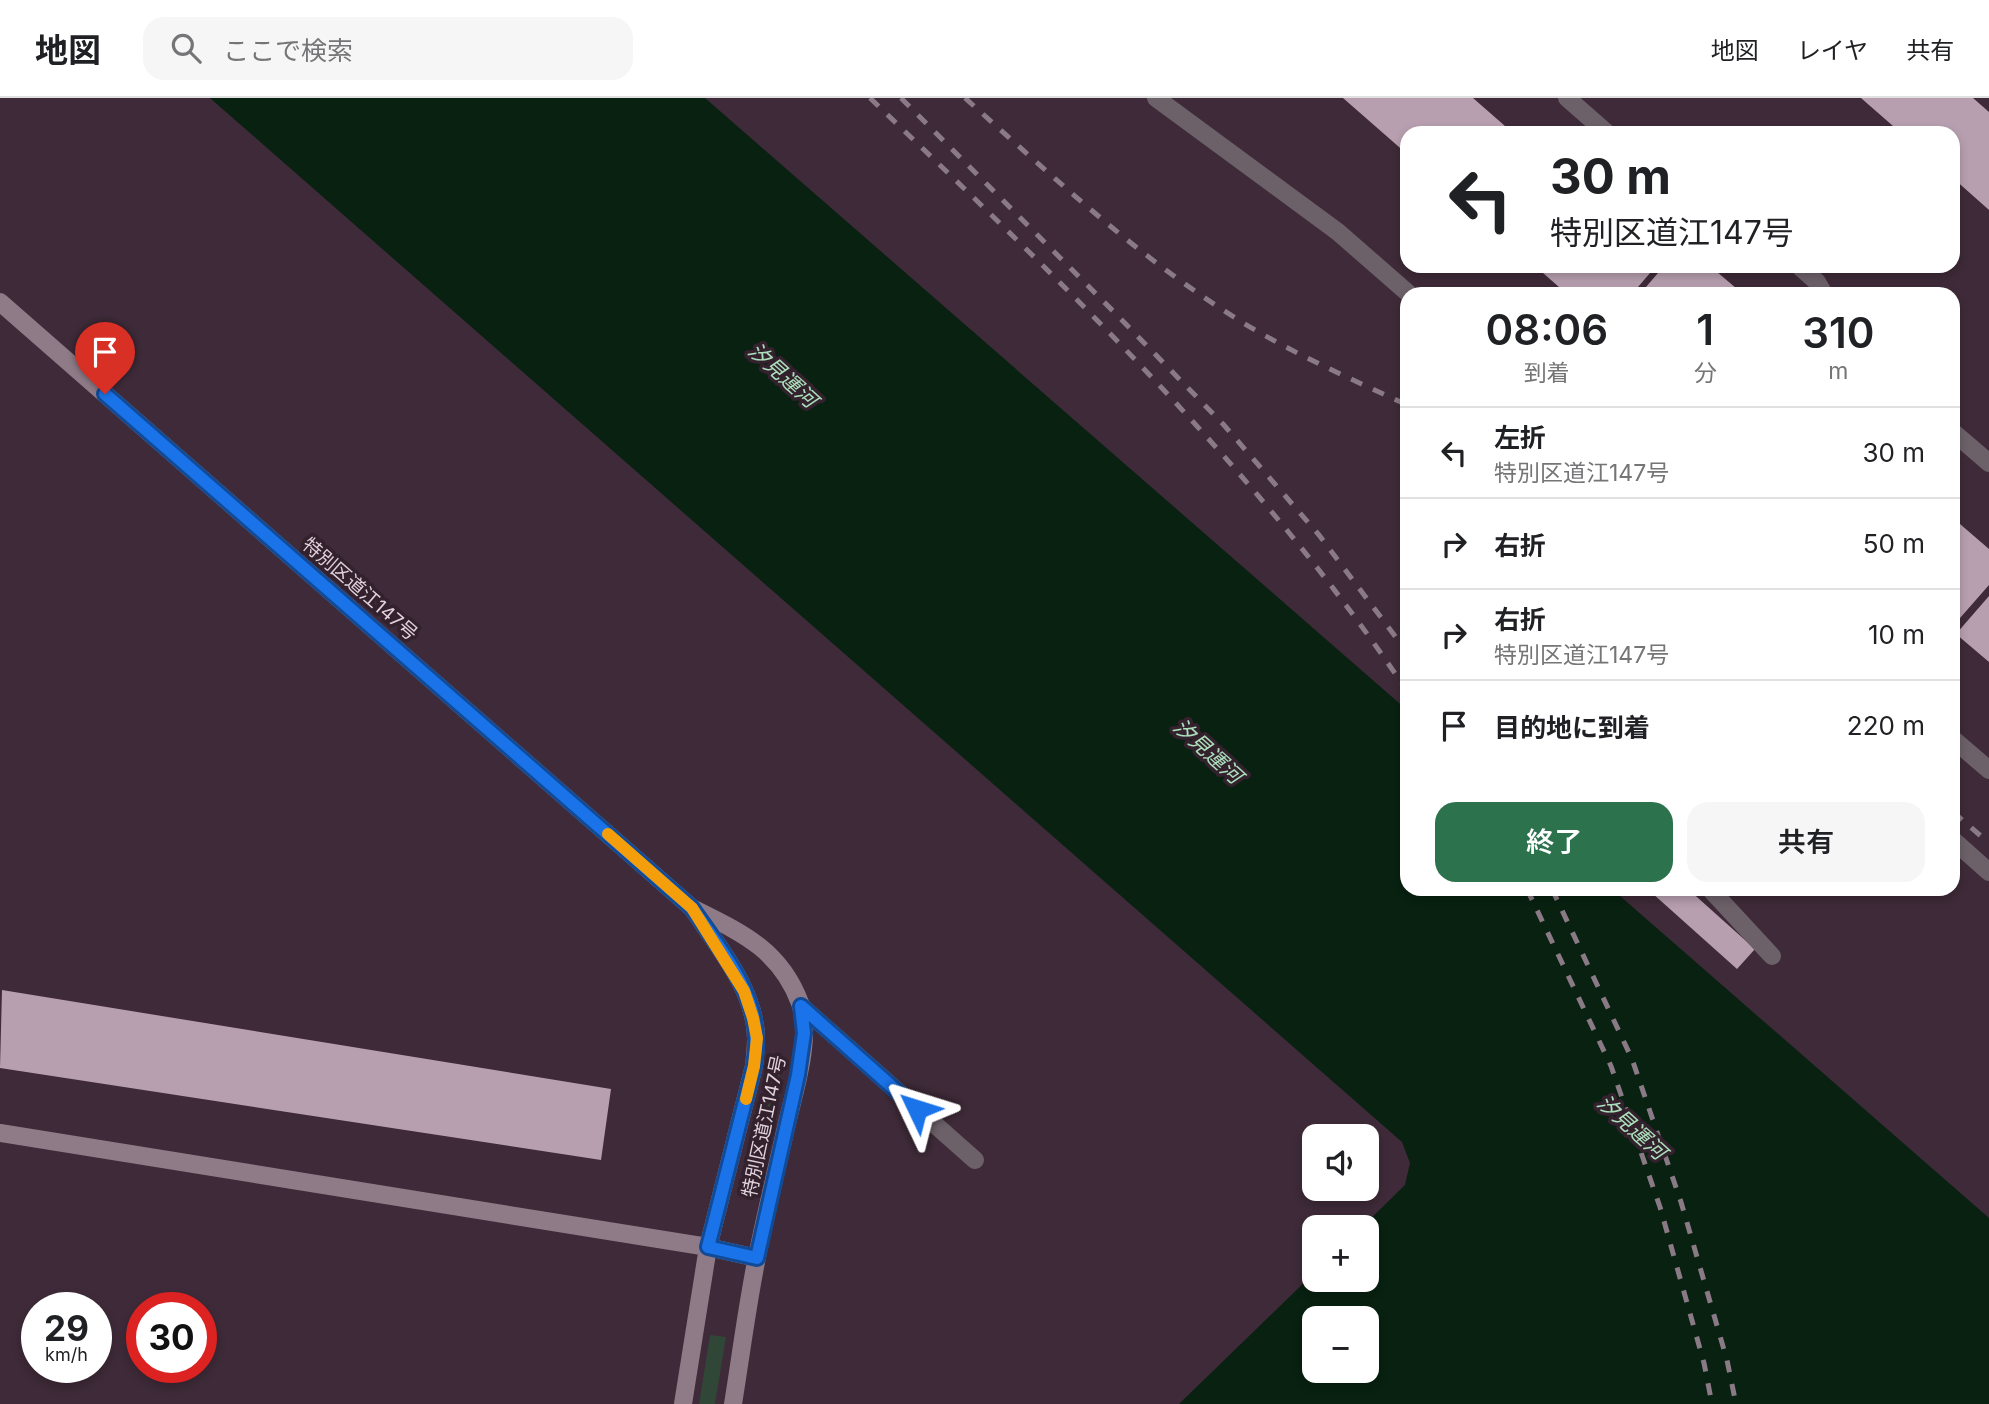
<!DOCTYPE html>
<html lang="ja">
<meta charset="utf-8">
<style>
body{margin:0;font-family:Inter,"Noto Sans JP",sans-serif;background:#f6f6f6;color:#202124;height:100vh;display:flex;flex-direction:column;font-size:26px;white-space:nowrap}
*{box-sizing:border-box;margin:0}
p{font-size:23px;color:#757577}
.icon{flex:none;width:38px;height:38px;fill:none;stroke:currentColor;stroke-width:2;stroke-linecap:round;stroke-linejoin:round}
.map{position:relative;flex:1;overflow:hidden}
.side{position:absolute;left:1400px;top:189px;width:560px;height:609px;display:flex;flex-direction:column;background:#fff;border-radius:21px;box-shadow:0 4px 10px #0003}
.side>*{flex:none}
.guide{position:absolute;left:1400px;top:28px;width:560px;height:147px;border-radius:21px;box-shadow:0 4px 10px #0003;background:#fff;color:#202124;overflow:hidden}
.controls{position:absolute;left:1302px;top:1026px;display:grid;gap:14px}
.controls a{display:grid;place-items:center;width:77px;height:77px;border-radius:14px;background:#fff;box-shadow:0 4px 10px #0003;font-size:35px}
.speed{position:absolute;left:21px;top:1194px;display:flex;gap:14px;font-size:35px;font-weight:700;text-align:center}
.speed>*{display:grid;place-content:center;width:91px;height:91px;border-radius:50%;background:#fff;box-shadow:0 4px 10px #0003;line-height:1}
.speed small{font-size:18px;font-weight:400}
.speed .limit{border:10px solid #d22;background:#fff;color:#111}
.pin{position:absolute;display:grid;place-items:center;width:60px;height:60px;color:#fff;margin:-72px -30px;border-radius:50% 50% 50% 0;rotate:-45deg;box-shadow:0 0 7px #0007}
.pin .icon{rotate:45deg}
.me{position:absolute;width:77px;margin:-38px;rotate:311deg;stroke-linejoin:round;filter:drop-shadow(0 0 5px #0008)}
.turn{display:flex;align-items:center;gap:24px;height:147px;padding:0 35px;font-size:32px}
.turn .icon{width:91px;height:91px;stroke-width:2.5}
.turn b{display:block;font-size:49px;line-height:60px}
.eta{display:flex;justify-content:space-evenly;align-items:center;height:119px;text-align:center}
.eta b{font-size:42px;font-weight:600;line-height:49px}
.cta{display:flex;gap:14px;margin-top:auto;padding:14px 35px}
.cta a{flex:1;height:80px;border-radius:21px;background:#2c734d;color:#fff;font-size:28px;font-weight:600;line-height:80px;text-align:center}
.cta a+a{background:#f6f6f6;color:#202124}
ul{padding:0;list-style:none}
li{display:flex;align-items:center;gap:21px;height:91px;padding:0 35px;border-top:2px solid #e0e0e0}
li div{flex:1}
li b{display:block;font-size:26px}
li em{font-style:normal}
header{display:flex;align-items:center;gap:42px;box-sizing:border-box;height:98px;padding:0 35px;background:#fff;border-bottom:2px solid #e0e0e0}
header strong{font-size:33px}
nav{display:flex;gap:38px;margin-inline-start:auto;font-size:24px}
.search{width:490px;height:63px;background:#f6f6f6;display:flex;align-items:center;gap:18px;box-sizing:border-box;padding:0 24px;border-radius:21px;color:#757577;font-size:26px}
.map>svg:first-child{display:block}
.green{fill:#304737}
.water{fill:#082111;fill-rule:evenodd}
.building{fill:#b79faf}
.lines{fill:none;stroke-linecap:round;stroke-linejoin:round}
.lane{stroke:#6d6169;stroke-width:18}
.street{stroke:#6d6169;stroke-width:18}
.secondary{stroke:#8e7b87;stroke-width:18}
.rail{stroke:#8a7a85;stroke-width:5;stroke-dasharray:12 12;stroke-linecap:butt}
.route-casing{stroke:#114b97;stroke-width:18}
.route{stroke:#1a73e8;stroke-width:12}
.slow{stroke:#f59e0b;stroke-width:12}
.labels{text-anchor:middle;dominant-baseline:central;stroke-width:7;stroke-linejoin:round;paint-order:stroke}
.street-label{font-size:19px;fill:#dfd2db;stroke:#33212e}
.water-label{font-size:21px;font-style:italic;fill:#ace0bb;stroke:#33212e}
</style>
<header>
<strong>地図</strong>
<div class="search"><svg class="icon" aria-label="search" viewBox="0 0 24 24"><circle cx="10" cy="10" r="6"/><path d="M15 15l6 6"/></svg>ここで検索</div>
<nav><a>地図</a><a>レイヤ</a><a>共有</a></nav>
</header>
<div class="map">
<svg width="1989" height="1306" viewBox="0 0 1989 1306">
<rect width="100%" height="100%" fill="#3e2a38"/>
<path class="green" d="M780,955L783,963L754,1084L750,1089L745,1088L744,1083L773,960Z
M710,1237L726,1239L715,1306H699Z"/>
<path class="water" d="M210,0H705L1407,612V791H1612L1989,1120V1306H1179L1314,1175V1181H1367V1129H1362L1405,1087L1410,1065L1402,1044ZM1314,1220H1367V1272H1314Z"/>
<path class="building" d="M1343,0H1473L1513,35H1407V56Z
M1861,0H1973L1989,14V112L1953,80V35H1901Z
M1535,168H1656L1632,196H1567Z
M1664,168H1710L1743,196H1640Z
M1953,420L1989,451V487L1953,528Z
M1989,498V564L1956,536Z
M1655,791H1688L1755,851L1737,871L1652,795Z
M2,892L611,991L601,1062L0,970Z"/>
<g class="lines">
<path class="lane" d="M1567,0L1607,35
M1799,168L1817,184L1824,196
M1953,334L1989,365
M1953,742L1989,774
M1710,791L1772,858"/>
<path class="street" d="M1156,0L1338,134L1409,196
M1953,641L1989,672
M801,908L975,1062"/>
<path class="secondary" d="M0,204L692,810C740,834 780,851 800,905C812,939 795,991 787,1025C777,1070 766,1114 757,1159C747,1208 741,1257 733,1306
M0,1035L708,1149L757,1160
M683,1306L708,1149L754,968C755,959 756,950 756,941C756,893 718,848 692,810"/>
<path class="rail" d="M870,0C1062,184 1258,371 1407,593
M901,0L1116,216L1223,326L1319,437L1407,554
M965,0C1048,74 1129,151 1223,212C1280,250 1345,278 1407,307
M1953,714L1989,745
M1527,791L1611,968L1660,1109L1704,1265L1712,1306
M1552,791L1632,961L1681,1104L1727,1262L1736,1306"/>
</g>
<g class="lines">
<g class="route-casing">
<path id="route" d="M105,296L692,810C718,848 756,893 756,941C757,950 755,959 754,968L708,1149L757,1160L798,977L804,935L801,908L917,1011"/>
</g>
<use href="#route" class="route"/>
<path class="slow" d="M608,736L692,810L744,893L753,920L757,940L754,968L746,1001"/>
</g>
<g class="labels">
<g class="street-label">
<text transform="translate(360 491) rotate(41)">特別区道江147号</text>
<text transform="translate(764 1028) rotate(-78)">特別区道江147号</text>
</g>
<g class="water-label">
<text transform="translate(783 277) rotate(42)">汐見運河</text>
<text transform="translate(1208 653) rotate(42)">汐見運河</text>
<text transform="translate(1632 1029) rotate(42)">汐見運河</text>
</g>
</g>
</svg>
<div class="controls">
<a><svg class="icon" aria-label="sound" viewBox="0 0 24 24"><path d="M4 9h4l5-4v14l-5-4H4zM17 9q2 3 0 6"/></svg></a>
<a>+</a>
<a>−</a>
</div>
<div class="speed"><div>29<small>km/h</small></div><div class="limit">30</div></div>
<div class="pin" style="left:105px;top:296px;background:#d93025"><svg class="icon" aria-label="arrive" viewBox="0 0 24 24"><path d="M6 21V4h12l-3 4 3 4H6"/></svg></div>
<svg class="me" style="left:917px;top:1011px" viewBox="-20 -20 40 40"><path d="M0-17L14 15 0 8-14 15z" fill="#1a73e8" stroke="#fff" stroke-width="4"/></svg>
<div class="guide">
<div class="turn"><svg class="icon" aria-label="left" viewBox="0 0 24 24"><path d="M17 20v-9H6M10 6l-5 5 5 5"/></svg><div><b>30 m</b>特別区道江147号</div></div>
</div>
<section class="side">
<div class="eta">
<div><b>08:06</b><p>到着</p></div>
<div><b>1</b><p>分</p></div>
<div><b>310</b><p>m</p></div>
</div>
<ul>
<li><svg class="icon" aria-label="left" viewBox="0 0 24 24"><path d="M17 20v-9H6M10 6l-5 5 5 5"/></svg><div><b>左折</b><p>特別区道江147号</p></div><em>30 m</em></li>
<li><svg class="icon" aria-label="right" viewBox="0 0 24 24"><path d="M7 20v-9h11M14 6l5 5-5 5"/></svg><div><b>右折</b></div><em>50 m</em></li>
<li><svg class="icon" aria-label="right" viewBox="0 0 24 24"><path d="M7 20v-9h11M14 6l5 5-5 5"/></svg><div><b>右折</b><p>特別区道江147号</p></div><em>10 m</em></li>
<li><svg class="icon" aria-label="arrive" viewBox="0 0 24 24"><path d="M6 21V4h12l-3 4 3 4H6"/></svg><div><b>目的地に到着</b></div><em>220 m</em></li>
</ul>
<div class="cta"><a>終了</a><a>共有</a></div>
</section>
</div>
